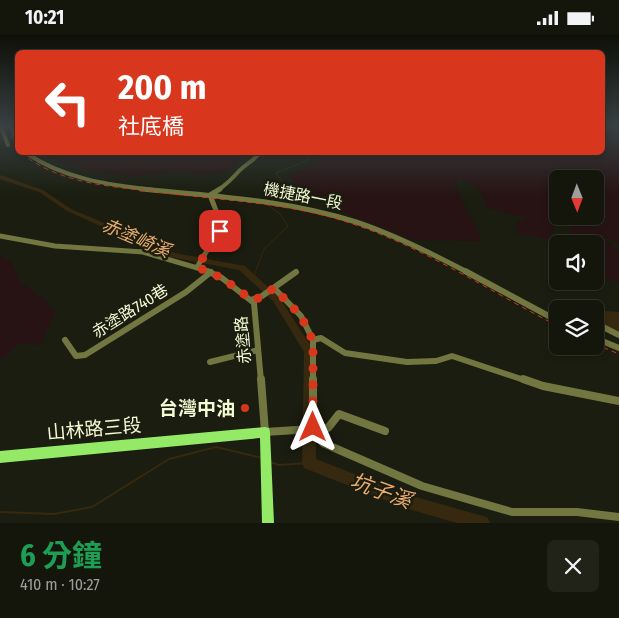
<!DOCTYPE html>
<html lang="zh-TW">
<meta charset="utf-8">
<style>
body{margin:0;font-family:"Fira Sans Condensed","Noto Sans TC",sans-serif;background:#212319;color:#f1f3f6;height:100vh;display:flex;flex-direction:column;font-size:19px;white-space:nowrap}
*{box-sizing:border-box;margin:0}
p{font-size:16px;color:#9d9f9d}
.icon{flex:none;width:28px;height:28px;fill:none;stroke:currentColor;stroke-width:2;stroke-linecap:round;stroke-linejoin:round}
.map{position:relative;height:488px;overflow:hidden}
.panel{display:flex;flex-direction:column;background:#14160b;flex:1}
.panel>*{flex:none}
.top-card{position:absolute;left:15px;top:15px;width:590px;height:105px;border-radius:8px;box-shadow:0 2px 8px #0003,0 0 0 1px #33352c;background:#d8371e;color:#fff;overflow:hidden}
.needle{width:32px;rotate:179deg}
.controls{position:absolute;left:549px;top:135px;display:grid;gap:10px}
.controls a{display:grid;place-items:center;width:55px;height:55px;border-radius:8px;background:#14160b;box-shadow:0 2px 8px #0003,0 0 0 1px #33352c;font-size:25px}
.pin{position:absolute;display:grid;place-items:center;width:42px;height:42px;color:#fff;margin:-21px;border-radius:10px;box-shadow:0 2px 8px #0006}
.me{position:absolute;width:55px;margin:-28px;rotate:0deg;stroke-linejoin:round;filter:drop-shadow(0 0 4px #0008)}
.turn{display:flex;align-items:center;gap:18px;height:105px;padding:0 20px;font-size:22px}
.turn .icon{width:65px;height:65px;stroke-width:2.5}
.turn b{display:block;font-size:35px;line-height:42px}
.round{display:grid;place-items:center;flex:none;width:52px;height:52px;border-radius:8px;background:#212319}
.summary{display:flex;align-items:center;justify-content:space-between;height:85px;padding:0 20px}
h1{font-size:30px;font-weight:700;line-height:38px;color:#1e9e55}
.status{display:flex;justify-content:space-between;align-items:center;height:35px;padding:0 25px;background:#14160b;direction:ltr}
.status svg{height:14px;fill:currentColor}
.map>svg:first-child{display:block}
.green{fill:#271313}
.water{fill:#36290f}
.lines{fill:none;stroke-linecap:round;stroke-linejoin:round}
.stream-far1{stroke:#36290f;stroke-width:1}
.stream{stroke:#36290f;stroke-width:2}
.river{fill:#36290f;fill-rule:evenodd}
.minor-far3{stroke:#727640;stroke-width:4}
.minor-far2{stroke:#727640;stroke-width:5}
.minor-far1{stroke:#727640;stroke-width:6}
.minor{stroke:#727640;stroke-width:8}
.major{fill:#94ea67;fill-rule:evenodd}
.rail{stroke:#d8371e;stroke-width:1;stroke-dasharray:5 4;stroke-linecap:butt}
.route{stroke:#d8371e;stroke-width:9;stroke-dasharray:0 16.2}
.poi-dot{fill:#d8371e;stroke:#1a1d0f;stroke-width:2}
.labels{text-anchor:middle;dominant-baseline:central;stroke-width:5;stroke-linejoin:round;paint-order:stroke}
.street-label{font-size:16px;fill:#f3f9d2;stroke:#1a1d0f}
.water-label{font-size:18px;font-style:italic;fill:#ebac6e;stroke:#1a1d0f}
.near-poi-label{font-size:19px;font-weight:bold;fill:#f3f9d2;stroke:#1a1d0f;text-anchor:end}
.near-street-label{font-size:19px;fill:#f3f9d2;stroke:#1a1d0f}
.near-water-label{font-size:21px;font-style:italic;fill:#ebac6e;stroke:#1a1d0f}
</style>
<div class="status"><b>10:21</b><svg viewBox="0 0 49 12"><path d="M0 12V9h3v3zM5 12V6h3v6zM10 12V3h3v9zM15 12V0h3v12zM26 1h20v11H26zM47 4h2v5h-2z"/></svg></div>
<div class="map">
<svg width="619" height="488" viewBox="0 0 619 488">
<rect width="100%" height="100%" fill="#1a1d0f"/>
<path class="green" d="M619,98V208L603,202L619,217V248L595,237V209H571V190L590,196L562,185L565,181H595V144H558L557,181L550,205L516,198L517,188L545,172L524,182L488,173L478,153L459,144L456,153L482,206L414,205L347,179L326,175L329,168L301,158L289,141L322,124L319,118H602L603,106Z
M55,118H242L237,131L218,139L202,140L181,136L132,141L88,135L42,120Z
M0,221L11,226L21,248L31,254L37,262L43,261L55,277L41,310L20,308L0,325Z"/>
<path class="water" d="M595,275L619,277V297L595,286Z"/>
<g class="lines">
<path class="stream-far1" d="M272,166L287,157L286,151L276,138L308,125L309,118
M253,243L264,214L288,191L280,179L268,170"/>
<path class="stream" d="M270,427L279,430L309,428
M0,477L54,479L92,472L169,424L216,412L262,423"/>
<path class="river" d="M0,140L43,155L71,174L175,218L245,231L279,262L314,316L316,424L405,459L483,481L488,483L490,488H457L405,473L304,433L302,428L304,317L273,266L239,235L170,222L67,176L39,157L0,144Z"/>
<path class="minor-far3" d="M1,92L8,110
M11,92L18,107
M26,118C64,144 109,150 154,155
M218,155C227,149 232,144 239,136C245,130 254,125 260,118"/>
<path class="minor-far2" d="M141,154C213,161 287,165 356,187C395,200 431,218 467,237
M0,201L55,211L143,217L211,237
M197,232L222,191L210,160L220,154"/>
<path class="minor-far1" d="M207,236L222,243L254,268L261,346
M465,236L558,286
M274,253L301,281L313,305L321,303L345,318L407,327L436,326L452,321L527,346
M251,265L262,261L296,237
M595,288L619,300
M595,303L619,313
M65,305L76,321L85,320L186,257L211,237
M313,305V346
M210,327L258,315"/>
<path class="minor" d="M261,344L265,397L328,393L339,379L385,396
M313,344V392
M523,344L543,351L619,366
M310,393L323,408L422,451L512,477H577L619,482"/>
<path class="major" d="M265,392L269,393L270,397L274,488H262L260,403L0,428V416Z"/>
<path class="rail" d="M6,92L18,114
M21,118C60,149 109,151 157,157C217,165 278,167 337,184C416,207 485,254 558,291
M595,309L619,319"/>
</g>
<linearGradient id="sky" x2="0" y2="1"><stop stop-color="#0e1008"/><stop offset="0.57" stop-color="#384042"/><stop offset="1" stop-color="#384042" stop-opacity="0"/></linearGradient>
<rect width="619" height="160" fill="url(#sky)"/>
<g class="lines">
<path class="route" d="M220,196L197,232L222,243L252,265L262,262L274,253L301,281L313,306V392"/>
</g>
<circle class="poi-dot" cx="245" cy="373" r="5"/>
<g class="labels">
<g class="street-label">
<text transform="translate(303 161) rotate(11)">機捷路一段</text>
<text transform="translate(130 276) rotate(-32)">赤塗路740巷</text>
<text transform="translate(243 305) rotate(-95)">赤塗路</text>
</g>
<g class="water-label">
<text transform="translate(136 203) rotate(23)">赤塗崎溪</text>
</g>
<g class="near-poi-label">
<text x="235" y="373">台灣中油</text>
</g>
<g class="near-street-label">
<text transform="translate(94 394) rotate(-5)">山林路三段</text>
</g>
<g class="near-water-label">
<text transform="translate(381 456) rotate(20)">坑子溪</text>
</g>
</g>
</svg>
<div class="controls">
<a><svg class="needle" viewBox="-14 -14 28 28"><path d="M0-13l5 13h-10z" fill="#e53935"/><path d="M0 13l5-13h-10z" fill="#9d9f9d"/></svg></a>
<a><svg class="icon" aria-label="sound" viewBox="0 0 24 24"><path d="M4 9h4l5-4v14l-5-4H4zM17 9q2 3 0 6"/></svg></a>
<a><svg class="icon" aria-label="layers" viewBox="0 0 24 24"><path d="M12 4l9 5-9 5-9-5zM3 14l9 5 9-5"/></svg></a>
</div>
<div class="pin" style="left:220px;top:196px;background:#d93025"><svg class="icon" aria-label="arrive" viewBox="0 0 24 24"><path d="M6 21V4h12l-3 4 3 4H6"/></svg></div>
<svg class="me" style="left:313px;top:392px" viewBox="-20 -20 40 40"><path d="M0-17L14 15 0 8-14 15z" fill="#d8371e" stroke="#fff" stroke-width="4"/></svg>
<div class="top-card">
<div class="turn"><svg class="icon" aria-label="left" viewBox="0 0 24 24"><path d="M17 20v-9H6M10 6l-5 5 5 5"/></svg><div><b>200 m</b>社底橋</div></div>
</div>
</div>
<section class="panel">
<div class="summary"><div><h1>6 分鐘</h1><p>410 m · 10:27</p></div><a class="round"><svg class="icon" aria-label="close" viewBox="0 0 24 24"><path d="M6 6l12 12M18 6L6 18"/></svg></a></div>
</section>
